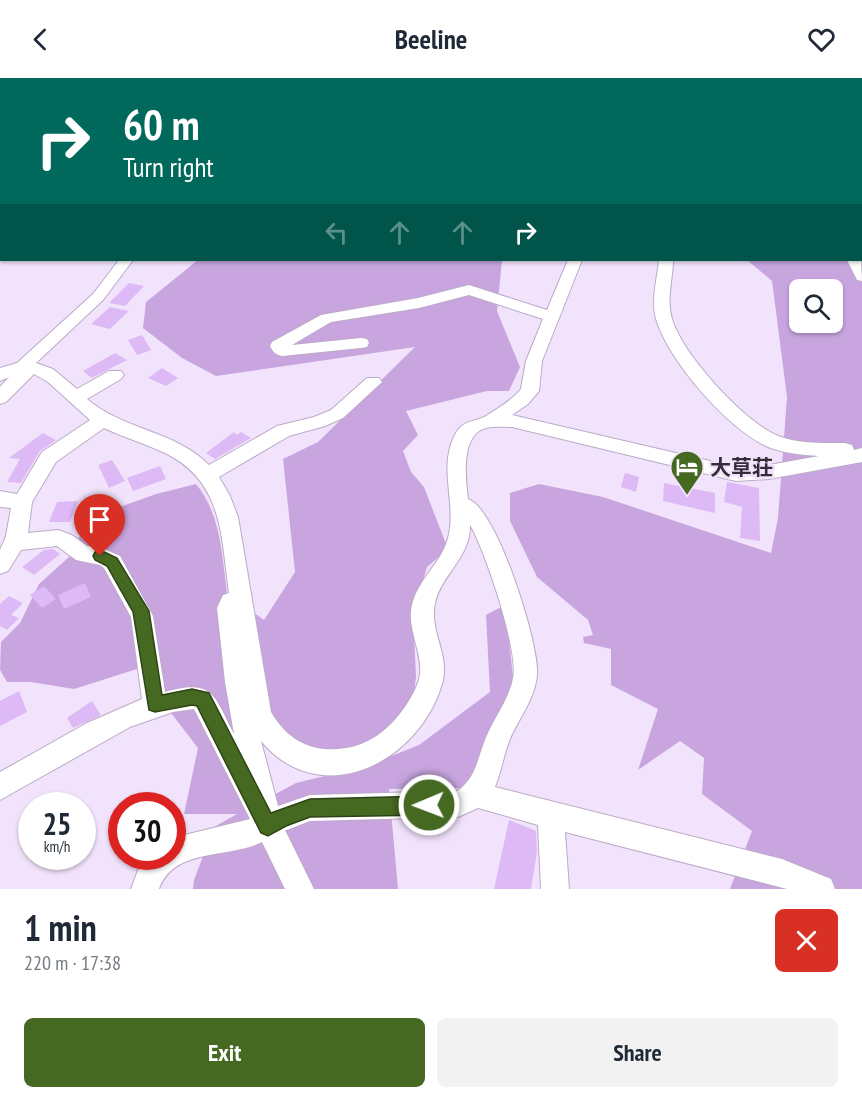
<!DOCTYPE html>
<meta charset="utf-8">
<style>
body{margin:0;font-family:"PT Sans Narrow","Noto Sans JP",sans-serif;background:#f2f2f3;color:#1f2937;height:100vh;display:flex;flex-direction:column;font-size:22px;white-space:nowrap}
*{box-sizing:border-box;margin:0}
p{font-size:20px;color:#747a83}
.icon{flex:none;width:33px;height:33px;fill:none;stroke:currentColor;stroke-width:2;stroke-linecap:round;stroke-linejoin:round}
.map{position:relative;height:811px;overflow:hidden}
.sheet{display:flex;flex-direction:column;background:#fff;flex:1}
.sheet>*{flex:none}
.top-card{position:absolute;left:0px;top:0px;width:862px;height:183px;box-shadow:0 2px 4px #0004;background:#00695c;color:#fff;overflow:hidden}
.tools{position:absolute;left:789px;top:201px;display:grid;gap:12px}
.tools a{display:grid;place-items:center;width:54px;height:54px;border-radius:9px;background:#fff;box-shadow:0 2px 4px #0004;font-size:30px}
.speed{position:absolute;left:18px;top:714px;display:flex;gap:12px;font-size:30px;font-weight:700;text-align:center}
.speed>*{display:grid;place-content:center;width:78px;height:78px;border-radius:50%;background:#fff;box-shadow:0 2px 4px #0004;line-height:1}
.speed small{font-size:15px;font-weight:400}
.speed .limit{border:9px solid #d22;background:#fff;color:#111}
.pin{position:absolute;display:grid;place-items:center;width:51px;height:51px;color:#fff;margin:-62px -26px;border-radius:50% 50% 50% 0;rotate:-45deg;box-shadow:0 0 6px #0007}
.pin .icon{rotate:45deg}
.me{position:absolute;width:66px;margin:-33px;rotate:269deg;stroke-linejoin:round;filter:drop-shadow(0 0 4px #0008)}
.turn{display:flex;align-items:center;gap:21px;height:126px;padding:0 24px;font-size:27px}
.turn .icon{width:78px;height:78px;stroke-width:2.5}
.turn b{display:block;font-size:42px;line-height:51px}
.lanes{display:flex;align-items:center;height:57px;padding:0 24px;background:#0003;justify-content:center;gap:30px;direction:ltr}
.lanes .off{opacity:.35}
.round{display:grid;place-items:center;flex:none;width:63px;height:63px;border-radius:9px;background:#f2f2f3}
.summary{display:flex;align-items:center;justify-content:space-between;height:102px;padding:0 24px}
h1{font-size:36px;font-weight:600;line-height:45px}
.primary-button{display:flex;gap:12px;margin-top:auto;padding:12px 24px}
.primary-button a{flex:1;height:69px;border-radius:9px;background:#466922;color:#fff;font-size:24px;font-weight:600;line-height:69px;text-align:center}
.primary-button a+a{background:#f2f2f3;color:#1f2937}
header{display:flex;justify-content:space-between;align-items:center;height:78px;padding:0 24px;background:#fff;font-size:27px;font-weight:600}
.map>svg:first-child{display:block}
.forest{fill:#c9a5e0;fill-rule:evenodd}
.water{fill:#a582bb}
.building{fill:#ddb9f5}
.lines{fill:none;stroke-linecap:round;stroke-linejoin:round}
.minor-casing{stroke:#bbaac7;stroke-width:2}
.minor{fill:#fff;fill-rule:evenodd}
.route{fill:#466922;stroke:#2e4416;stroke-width:1.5}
.labels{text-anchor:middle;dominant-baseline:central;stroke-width:5;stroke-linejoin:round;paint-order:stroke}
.poi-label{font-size:21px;font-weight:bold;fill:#342d39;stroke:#f2e3fc;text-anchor:start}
</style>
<header><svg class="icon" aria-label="back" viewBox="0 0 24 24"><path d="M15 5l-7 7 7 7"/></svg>Beeline<svg class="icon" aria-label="heart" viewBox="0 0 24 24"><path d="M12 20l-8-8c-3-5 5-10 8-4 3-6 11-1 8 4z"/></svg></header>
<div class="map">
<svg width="862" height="811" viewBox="0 0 862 811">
<rect width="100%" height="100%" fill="#f2e3fc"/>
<path class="forest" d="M468,0H862V811H730L752,753L702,716L704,680L680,663L638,692L658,631L611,607V571L584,565L583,559L593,557L588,542L537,499L510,443V415L539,406L603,419L771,475L778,440L787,319L772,203L747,182H861V2H463ZM800,212H832V244H800Z
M198,182H502L497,233L520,289L509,313H487L406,333L418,357L403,373L411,394L424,409L448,471L427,489L413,537L416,598L413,627L399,651L355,671L307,675L259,638L255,727L296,705L366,688L419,667L490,614L486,537L501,529L509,560L514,610L466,710L389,711L398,811H193L194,802L214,749L237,736H184L198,670L137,591L74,611L31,604H7L0,592L1,564L20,545L39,506L69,479L87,444L117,430L156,416L196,406C221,436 222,478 227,515L264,542L295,494L283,381L318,364L415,269L216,298L182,280L143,250L146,224Z"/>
<path class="water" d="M0,0H463L2,2V182H9L0,183Z"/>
<path class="building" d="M129,205L144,208L125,228L109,225Z
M110,229L129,233L110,251L91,246Z
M142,257L151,272L137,277L128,262Z
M115,275L127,282L92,300L83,293Z
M162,290L178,300L166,308L148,300Z
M234,354L237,357L241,354L251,360L215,381L206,375Z
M43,355L56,362L40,373L21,405L7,404L20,381L9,380Z
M112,382L125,403L109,410L98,387Z
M160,388L166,401L133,413L127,400Z
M625,395L639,399L636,414L621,409Z
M727,404L759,410L760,463L740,460L742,429L724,424Z
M664,405L715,415V435L663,423Z
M78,423L70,444H49L57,424Z
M53,471L60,476L34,497L22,489L44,472Z
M85,505L91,519L64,531L58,517Z
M44,508L56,521L42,530L30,517Z
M9,518L23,525L11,537L19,540L7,552L0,548V526Z
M19,613L27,634L0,648V623Z
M92,623L101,637L73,650L67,640Z
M509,742L536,753L537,774L531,811H494Z"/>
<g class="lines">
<g class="minor-casing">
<path id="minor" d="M119,182H133L103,222L36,285L53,291L77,311L109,293H121L124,297L121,301L87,321C123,352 176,353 209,387L277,348L314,339L331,332L367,300H379L382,304L343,340L325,348L289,358L219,399L230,418L238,439L271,634C283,655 301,669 325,671C363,674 391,653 410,621C414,614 419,605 420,596C422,575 409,554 411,533C414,504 441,487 448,460C457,428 439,393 453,361C463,338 476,346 489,336C500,329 513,321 521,311L526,283L543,241L469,217L419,230L331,244L292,267L361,260L367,261L369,265L367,269L361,270L282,278C276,277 273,274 270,268L272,264L321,237L418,220L469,207L547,232L568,182H582L542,283L539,313L528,326L512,337L736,389L769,387L819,378C801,377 782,375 766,368C727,350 668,282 656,241C651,223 657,201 659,182H673C673,201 666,221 672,241C682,276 746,347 781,359C801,366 824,365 845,365L852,367L854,372L862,370V384L769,401L736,403L512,349C502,349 488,347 479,353C461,366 466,402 468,421C497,430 540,568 537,597C535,621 519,640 510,661C504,676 501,694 495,709L782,781L831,801L835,811H787L565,754L569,811H541L538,747L478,730L458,739L310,743L287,752H285L314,811H285L262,764C228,781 174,769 159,811H131L141,784L146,778H172V760L250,741L194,631L173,634L130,649L0,722V694L87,645L142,621L131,539L104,490L100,487L76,482L57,468L21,472L8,493L0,496V472L6,458L11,430L0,429V413L17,416L42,374L90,342L48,304L34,296L6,324L0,326V309L9,299L0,303V290L17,285L93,216ZM104,350C125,360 147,366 167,376C224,405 221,460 229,515L223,517L217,530L225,604L234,656C214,618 214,600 165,614L153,538L120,478L102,470L87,468L72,457L58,452L28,455L32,424L56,384ZM470,447C485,472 519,573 513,600C509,622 493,641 485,662C477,682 476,700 457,713L310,717L278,728L261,663C322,736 423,682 443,602C449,576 429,552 435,525C441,497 471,479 470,447Z
M847,182H861L862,203L857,202Z"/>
</g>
<use href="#minor" class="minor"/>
</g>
<path class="route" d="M100,472L117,480L149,533L162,617L192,611L209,615L271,735L310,721L429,718L435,721L438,727L435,734L429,737L310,739L286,748L268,758L261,755L197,628L192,627L155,634L149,632L133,534L107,488L95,482L93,478L95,474Z"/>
<defs>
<g id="hotel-pin" transform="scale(1.725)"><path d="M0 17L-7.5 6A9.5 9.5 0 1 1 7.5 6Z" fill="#466922" stroke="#f2e3fc"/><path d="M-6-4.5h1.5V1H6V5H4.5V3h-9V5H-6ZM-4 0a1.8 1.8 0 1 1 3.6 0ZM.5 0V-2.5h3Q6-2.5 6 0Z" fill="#fff"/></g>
</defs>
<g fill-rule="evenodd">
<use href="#hotel-pin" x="687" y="389"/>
</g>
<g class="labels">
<g class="poi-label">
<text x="710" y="389">大草荘</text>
</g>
</g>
</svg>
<div class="tools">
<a><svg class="icon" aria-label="search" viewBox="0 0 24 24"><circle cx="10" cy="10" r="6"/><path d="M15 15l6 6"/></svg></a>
</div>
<div class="speed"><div>25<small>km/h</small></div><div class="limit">30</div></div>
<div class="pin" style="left:100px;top:478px;background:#d93025"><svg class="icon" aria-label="arrive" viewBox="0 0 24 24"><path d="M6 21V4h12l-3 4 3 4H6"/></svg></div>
<svg class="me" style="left:429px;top:727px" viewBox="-20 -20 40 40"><circle r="17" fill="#466922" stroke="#fff" stroke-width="3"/><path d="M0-11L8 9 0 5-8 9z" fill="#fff"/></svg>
<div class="top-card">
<div class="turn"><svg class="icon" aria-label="right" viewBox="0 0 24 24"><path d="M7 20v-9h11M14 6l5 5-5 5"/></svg><div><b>60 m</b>Turn right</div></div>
<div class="lanes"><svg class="icon off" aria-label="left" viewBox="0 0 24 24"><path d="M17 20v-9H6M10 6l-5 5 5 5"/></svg><svg class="icon off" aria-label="ahead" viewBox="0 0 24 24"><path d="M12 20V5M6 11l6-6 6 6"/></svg><svg class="icon off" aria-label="ahead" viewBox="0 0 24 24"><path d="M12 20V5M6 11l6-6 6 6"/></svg><svg class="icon" aria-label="right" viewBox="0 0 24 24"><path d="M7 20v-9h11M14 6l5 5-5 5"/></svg></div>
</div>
</div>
<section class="sheet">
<div class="summary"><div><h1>1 min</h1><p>220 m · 17:38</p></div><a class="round" style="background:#d93025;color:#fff"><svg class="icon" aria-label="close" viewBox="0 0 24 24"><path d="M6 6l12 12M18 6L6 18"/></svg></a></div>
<div class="primary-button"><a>Exit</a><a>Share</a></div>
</section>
